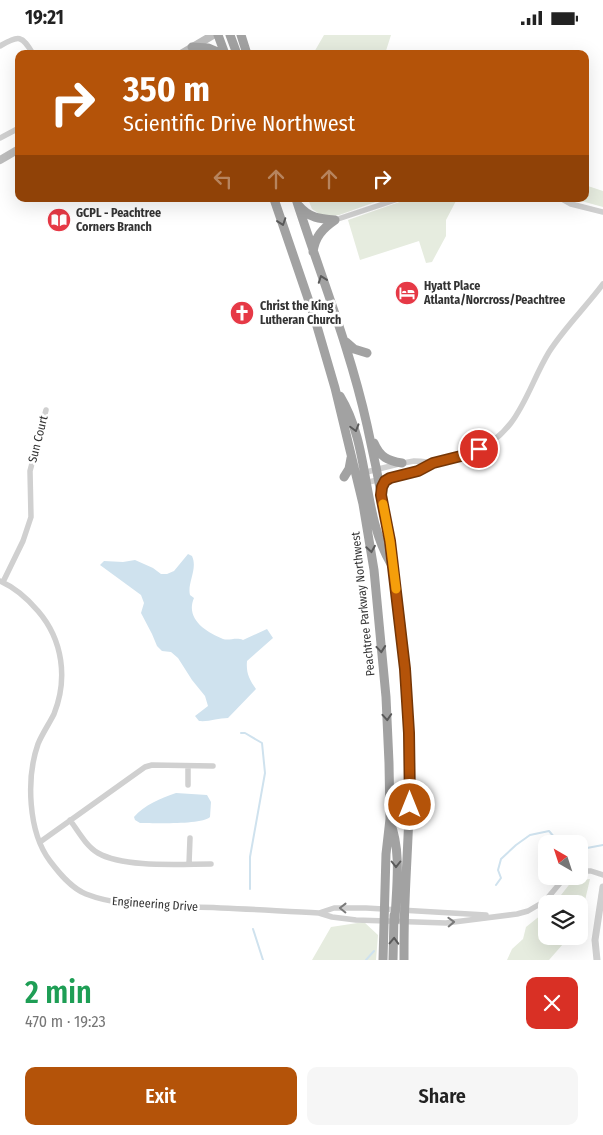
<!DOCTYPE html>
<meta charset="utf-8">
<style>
body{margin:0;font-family:"Fira Sans Condensed",sans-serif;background:#f6f6f6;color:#222;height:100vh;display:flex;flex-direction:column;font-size:19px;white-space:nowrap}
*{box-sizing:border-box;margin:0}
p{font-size:16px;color:#767676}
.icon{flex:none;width:28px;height:28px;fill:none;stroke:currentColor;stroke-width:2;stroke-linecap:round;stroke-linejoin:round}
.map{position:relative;height:925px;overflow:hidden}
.side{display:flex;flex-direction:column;background:#fff;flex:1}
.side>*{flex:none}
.guide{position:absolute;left:15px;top:15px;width:574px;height:152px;border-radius:10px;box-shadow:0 5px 20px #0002;background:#b45309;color:#fff;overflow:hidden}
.needle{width:32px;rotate:321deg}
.controls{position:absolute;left:538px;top:800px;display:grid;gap:10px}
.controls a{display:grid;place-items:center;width:50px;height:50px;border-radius:10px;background:#fff;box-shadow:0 5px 20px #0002;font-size:25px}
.pin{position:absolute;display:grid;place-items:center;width:42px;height:42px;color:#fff;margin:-21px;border:2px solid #fff;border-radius:50%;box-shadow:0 1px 5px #0007}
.me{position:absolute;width:55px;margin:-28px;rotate:0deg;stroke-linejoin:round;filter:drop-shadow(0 0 4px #0008)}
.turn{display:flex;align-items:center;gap:18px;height:105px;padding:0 25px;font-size:22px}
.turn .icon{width:65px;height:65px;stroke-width:2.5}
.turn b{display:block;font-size:35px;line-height:42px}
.lanes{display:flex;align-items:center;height:48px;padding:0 25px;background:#0003;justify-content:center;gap:25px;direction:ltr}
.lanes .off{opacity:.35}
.round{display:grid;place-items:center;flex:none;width:52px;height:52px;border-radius:10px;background:#f6f6f6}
.summary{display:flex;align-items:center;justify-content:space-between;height:85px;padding:0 25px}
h1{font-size:30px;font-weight:600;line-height:38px;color:#1e9e55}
.cta{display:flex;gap:10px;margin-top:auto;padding:10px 25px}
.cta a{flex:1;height:58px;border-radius:10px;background:#b45309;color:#fff;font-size:20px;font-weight:600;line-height:58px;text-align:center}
.cta a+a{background:#f6f6f6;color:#222}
.status{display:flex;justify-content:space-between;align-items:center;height:35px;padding:0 25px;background:#fff;direction:ltr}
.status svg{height:14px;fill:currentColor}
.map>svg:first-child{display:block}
.green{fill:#e6ecdf}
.water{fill:#cfe2ee}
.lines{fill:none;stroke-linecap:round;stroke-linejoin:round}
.stream{stroke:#cfe2ee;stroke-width:2}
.minor{stroke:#d0d0d0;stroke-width:5.5}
.tertiary{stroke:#d0d0d0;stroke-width:7}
.secondary{stroke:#bdbdbd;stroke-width:8}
.trunk{stroke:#a2a2a2;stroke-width:9}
.oneway{stroke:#5a5a5a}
.oneway2{stroke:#7a7a7a}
.route-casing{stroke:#753606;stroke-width:12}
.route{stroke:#b45309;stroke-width:9}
.slow{stroke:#f59e0b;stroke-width:9}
.labels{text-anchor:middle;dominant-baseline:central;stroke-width:5;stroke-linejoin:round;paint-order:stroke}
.poi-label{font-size:12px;font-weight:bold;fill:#333;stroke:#fff;text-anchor:start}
.street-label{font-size:12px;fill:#333;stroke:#fff}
</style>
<div class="status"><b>19:21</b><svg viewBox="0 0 49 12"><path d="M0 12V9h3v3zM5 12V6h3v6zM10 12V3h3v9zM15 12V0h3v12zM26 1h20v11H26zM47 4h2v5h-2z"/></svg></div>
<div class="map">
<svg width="603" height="925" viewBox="0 0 603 925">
<rect width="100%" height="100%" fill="#fff"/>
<path class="green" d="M324,0H391L385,19H313Z
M585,150L603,156V172L574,164H585Z
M308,164H384L339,180L324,182L312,174Z
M408,164H457L446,185V201L432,227L426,228L419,206L360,225L348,185Z
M590,844L579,891V892V869H554L572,846Z
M546,876V901H570L549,925H507L512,914L523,904L526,892Z
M364,887L378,900L376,925H312L331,892Z"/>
<path class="water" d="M188,519L192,521C198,534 187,548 190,560L194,563C185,584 206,597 223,604C229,606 236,602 243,605L267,594L273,603L247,626C246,638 249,644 256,654L228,683C218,683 209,687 199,686L195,681L208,671L205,661L192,645L178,623L171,617L162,616L157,611L152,599L141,578L144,568L141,560L100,530L104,526L123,527L135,525L153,533L161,539H167L174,536Z
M176,758L207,760L211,767L210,782C202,790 154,788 140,788L135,785L134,782C144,770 161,763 176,758Z"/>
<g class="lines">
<path class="stream" d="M241,698H245L262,708L265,738L250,822V854
M579,812L587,813L603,810
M496,850L501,843L498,835L501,824L516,810L530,800L549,796L560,809
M253,894L263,925
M366,925L374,916"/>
<path class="minor" d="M0,11C19,0 22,0 33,19
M0,103L19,93
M562,164L571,169L603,177
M335,185L398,164
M362,438C379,434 397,429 414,426C421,426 426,427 433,428C445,428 461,422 473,417C520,398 526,355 549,317C565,292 586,272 603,249
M364,448L418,436L433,428
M0,546C16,553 27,563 38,576C63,605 68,644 54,679C49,689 42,699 38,709C26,743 28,797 50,826C59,838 71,853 86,859C119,872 158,870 194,872C236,873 277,876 319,878L332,882L356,885L446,888L517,879L528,876L545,866L566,841
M3,547L23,506L31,482L30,436L46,375
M188,731V750
M70,785C78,796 86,811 98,818C124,833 180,829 211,829
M40,807L145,732L152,730L213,731
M189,829L190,803
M579,836H591L603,840
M319,878L334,873H366L486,880"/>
<path class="tertiary" d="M597,925L595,905L603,852"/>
<path class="secondary" d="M181,19L213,0
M0,125L19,114"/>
<path class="trunk" d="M218,0L225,19
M230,0L237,19
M241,0L247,19
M192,12L208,13L222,19
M274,164L314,281L335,353L363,469L374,535L386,662L389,728L390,784L386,819L383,925
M296,164C320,239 350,313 367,390C390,492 405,595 409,699C412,755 407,811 405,867C404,886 404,905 404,925
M299,171C309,183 320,184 335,185
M313,217C315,202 322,194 335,185
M346,307L354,314L367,318
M340,361C371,412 361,478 391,529
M374,408C380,422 388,426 402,428
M344,442L349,434L351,423
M381,457L383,448L390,443
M390,787C402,817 396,854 395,886
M393,925L394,880"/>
</g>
<defs><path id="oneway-chevron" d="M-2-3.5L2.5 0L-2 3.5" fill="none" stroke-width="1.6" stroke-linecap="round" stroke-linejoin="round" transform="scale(1.25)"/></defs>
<g class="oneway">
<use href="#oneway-chevron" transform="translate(282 187) rotate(71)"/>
<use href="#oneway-chevron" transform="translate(322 244) rotate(-110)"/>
<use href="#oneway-chevron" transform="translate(355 393) rotate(74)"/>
<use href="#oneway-chevron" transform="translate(371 514) rotate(81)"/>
<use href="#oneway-chevron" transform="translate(381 614) rotate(85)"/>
<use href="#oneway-chevron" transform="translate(387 682) rotate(86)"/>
<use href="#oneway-chevron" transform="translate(396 829) rotate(90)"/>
<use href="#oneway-chevron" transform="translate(394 906) rotate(-88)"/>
</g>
<g class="oneway2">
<use href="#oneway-chevron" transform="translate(343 873) rotate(-179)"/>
<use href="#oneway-chevron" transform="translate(451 887) rotate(-2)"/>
</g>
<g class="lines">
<g class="route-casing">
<path id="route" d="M410,770L409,698L405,634L390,506L381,460L382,452L385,446L390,443L418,436L433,428L461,421L479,414"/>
</g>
<use href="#route" class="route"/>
<path class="slow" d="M383,469L390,506L396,554"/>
</g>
<defs>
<g id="library-disc" transform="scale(1.25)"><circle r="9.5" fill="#e63946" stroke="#fff"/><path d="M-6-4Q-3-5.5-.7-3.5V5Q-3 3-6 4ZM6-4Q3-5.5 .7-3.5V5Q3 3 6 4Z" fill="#fff"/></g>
<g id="hotel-disc" transform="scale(1.25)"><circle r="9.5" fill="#e63946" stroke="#fff"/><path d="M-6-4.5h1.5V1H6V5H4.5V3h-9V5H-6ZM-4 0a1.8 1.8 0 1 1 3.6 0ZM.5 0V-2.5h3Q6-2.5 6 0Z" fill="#fff"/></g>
<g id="church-disc" transform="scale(1.25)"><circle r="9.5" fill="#e63946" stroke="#fff"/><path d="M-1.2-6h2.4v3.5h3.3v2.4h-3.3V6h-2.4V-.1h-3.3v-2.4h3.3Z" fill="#fff"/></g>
</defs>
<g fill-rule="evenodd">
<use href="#library-disc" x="59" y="185"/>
<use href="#hotel-disc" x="407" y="258"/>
<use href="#church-disc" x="242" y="278"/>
</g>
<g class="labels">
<g class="poi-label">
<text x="76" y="178">GCPL - Peachtree<tspan x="76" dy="14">Corners Branch</tspan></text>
<text x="424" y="251">Hyatt Place<tspan x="424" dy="14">Atlanta/Norcross/Peachtree</tspan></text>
<text x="260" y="271">Christ the King<tspan x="260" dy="14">Lutheran Church</tspan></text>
</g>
<g class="street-label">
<text transform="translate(38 404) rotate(-76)">Sun Court</text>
<text transform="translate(363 569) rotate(-96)">Peachtree Parkway Northwest</text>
<text transform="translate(155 869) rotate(4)">Engineering Drive</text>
</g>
</g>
</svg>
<div class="controls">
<a><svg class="needle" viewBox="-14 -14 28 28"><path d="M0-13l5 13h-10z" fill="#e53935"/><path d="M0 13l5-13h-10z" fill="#767676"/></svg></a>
<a><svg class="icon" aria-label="layers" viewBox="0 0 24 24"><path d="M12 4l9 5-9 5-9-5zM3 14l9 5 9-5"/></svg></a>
</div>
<div class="pin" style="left:479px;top:414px;background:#d93025"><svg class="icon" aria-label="arrive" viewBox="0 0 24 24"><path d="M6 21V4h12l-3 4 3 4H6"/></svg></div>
<svg class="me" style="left:410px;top:770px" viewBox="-20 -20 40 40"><circle r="17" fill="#b45309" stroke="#fff" stroke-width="3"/><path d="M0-11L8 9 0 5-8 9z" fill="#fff"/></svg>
<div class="guide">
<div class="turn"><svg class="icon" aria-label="right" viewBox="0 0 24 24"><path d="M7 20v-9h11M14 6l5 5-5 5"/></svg><div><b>350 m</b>Scientific Drive Northwest</div></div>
<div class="lanes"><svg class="icon off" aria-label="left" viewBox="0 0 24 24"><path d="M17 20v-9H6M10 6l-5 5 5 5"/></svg><svg class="icon off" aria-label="ahead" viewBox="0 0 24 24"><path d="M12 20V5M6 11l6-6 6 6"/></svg><svg class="icon off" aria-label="ahead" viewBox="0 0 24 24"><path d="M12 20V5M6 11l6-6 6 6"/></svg><svg class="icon" aria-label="right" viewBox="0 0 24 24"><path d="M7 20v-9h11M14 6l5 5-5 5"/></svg></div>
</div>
</div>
<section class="side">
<div class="summary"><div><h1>2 min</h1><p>470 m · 19:23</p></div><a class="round" style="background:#d93025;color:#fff"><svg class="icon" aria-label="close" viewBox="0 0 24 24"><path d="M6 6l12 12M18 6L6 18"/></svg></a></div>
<div class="cta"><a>Exit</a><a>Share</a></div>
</section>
